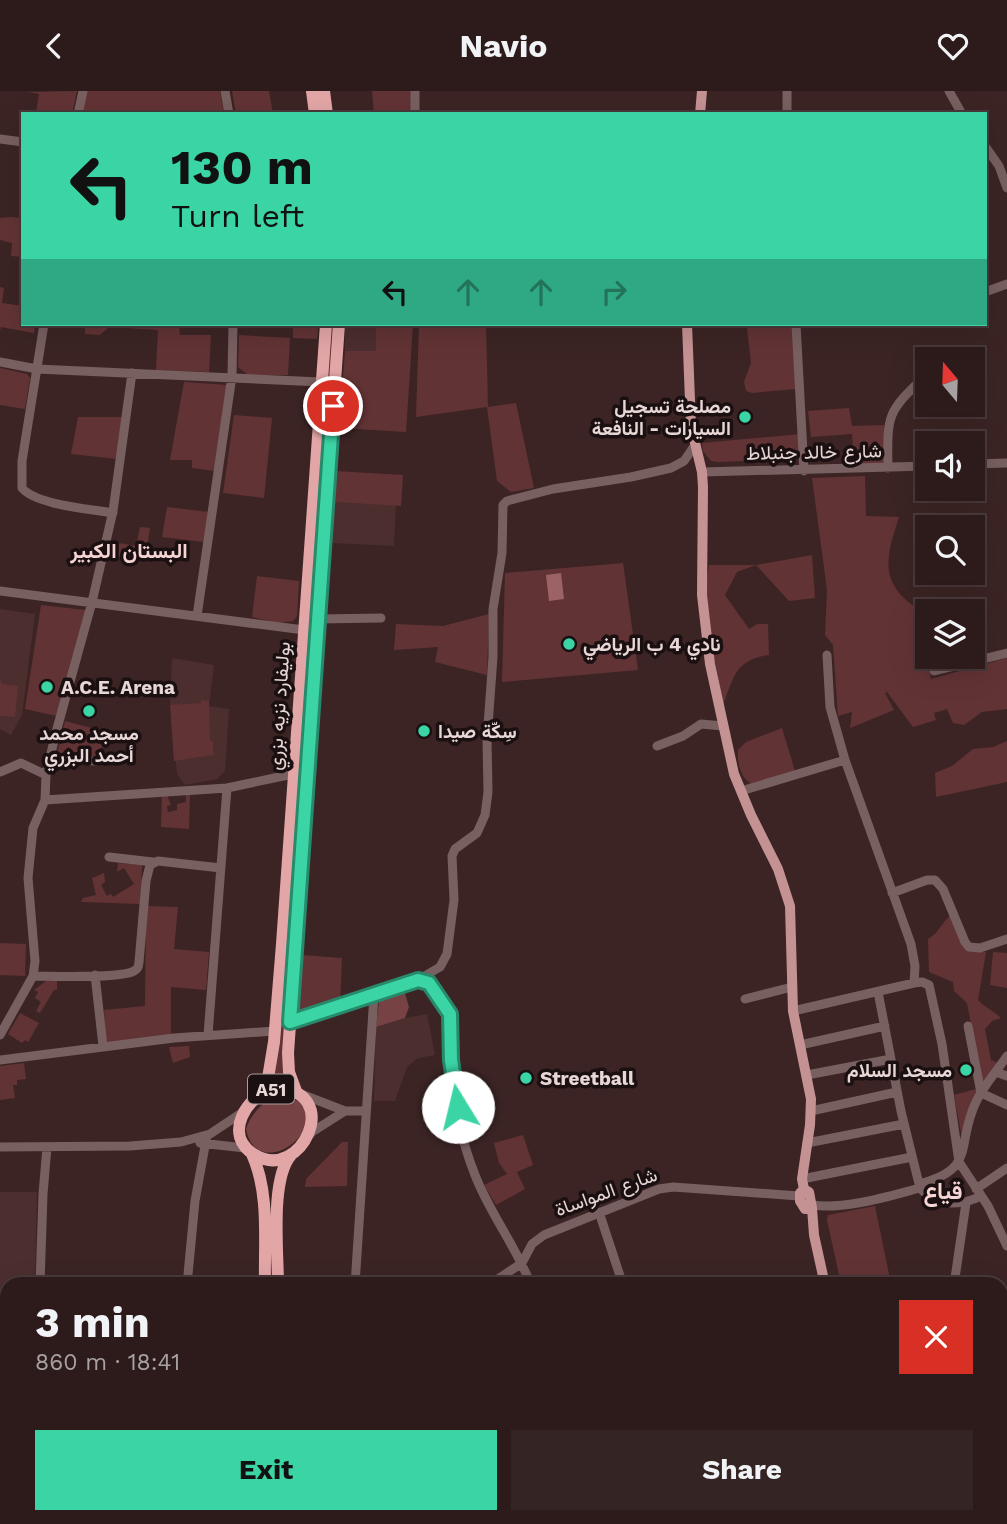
<!DOCTYPE html>
<meta charset="utf-8">
<style>
body{margin:0;font-family:"Work Sans",Vazirmatn,sans-serif;background:#352424;color:#f1f3f6;height:100vh;display:flex;flex-direction:column;font-size:26px;white-space:nowrap}
*{box-sizing:border-box;margin:0}
p{font-size:23px;color:#a7a1a3}
.icon{flex:none;width:38px;height:38px;fill:none;stroke:currentColor;stroke-width:2;stroke-linecap:round;stroke-linejoin:round}
.map{position:relative;flex:1;overflow:hidden}
.sheet{position:absolute;left:0px;top:1186px;width:1008px;height:247px;display:flex;flex-direction:column;background:#2d1b1b;border-radius:21px 21px 0 0;box-shadow:0 7px 28px #0002,0 0 0 2px #48393a}
.sheet>*{flex:none}
.hud{position:absolute;left:21px;top:21px;width:966px;height:214px;border-radius:0px;box-shadow:0 7px 28px #0002,0 0 0 2px #48393a;background:#3ad4a5;color:#111;overflow:hidden}
.needle{width:46px;rotate:341deg}
.fabs{position:absolute;left:915px;top:256px;display:grid;gap:14px}
.fabs a{display:grid;place-items:center;width:70px;height:70px;border-radius:0px;background:#2d1b1b;box-shadow:0 7px 28px #0002,0 0 0 2px #48393a;font-size:35px}
.pin{position:absolute;display:grid;place-items:center;width:60px;height:60px;color:#fff;margin:-30px;border:4px solid #fff;border-radius:50%;box-shadow:0 2px 7px #0007}
.me{position:absolute;width:77px;margin:-38px;rotate:351deg;stroke-linejoin:round;filter:drop-shadow(0 0 5px #0008)}
.turn{display:flex;align-items:center;gap:24px;height:147px;padding:0 35px;font-size:32px}
.turn .icon{width:91px;height:91px;stroke-width:2.5}
.turn b{display:block;font-size:49px;line-height:60px}
.lanes{display:flex;align-items:center;height:66px;padding:0 35px;background:#0003;justify-content:center;gap:35px;direction:ltr}
.lanes .off{opacity:.35}
.round{display:grid;place-items:center;flex:none;width:74px;height:74px;border-radius:0px;background:#352424}
.summary{display:flex;align-items:center;justify-content:space-between;height:119px;padding:0 35px}
h1{font-size:42px;font-weight:700;line-height:52px}
.primary-button{display:flex;gap:14px;margin-top:auto;padding:14px 35px}
.primary-button a{flex:1;height:80px;border-radius:0px;background:#3ad4a5;color:#111;font-size:28px;font-weight:700;line-height:80px;text-align:center}
.primary-button a+a{background:#352424;color:#f1f3f6}
header{display:flex;justify-content:space-between;align-items:center;height:91px;padding:0 35px;background:#2d1b1b;font-size:32px;font-weight:700}
.map>svg:first-child{display:block}
.built{fill:#4c2e2f}
.green{fill:#623335}
.forest{fill:#764244}
.water{fill:#9b6365}
.lines{fill:none;stroke-linecap:round;stroke-linejoin:round}
.stream{stroke:#9b6365;stroke-width:2}
.minor{stroke:#785f60;stroke-width:9}
.major{stroke:#c59293;stroke-width:10}
.highway{stroke:#e3a6a7;stroke-width:12}
.route-casing{stroke:#268a6b;stroke-width:18}
.route{stroke:#3ad4a5;stroke-width:12}
.poi-dot{fill:#3ad4a5;stroke:#1b1011;stroke-width:2.5}
.labels{text-anchor:middle;dominant-baseline:central;stroke-width:7;stroke-linejoin:round;paint-order:stroke}
.shield{fill:#1b1011;stroke:#aa9b9c;stroke-width:2}
.shield-label{font-size:18px;font-weight:bold;fill:#e8d7d7}
.poi-label{font-size:19px;font-weight:bold;fill:#e8d7d7;stroke:#1b1011;text-anchor:start}
.street-label{font-size:19px;fill:#e8d7d7;stroke:#1b1011}
.neighbourhood-label{font-size:21px;font-weight:bold;fill:#f6d4d4;stroke:#1b1011}
.quarter-label{font-size:23px;font-weight:bold;fill:#f6d4d4;stroke:#1b1011}
</style>
<header><svg class="icon" aria-label="back" viewBox="0 0 24 24"><path d="M15 5l-7 7 7 7"/></svg>Navio<svg class="icon" aria-label="heart" viewBox="0 0 24 24"><path d="M12 20l-8-8c-3-5 5-10 8-4 3-6 11-1 8 4z"/></svg></header>
<div class="map">
<svg width="1007" height="1433" viewBox="0 0 1007 1433">
<rect width="100%" height="100%" fill="#3c2424"/>
<path class="built" d="M345,233H376V260H345Z
M334,411L396,414L394,455L332,452Z
M0,518L35,523L22,624L11,644L0,638Z
M172,567L214,574L209,615L229,618L225,680L217,688L185,694L177,683L170,609Z
M427,923L435,964L418,967L407,976L395,1010H374L376,936L400,928Z
M0,1101H37L35,1193L7,1194V1239H0Z
M147,1426H263V1433H147Z"/>
<path class="green" d="M77,0L72,23H36L39,3L28,1Z
M86,0H220L224,23H81Z
M232,0H269L273,23H236Z
M372,0H411L413,23H374Z
M11,126L23,127V166L11,165L12,152L0,149V127Z
M0,196L4,197L2,212L23,215V233H35L34,242L1,236L0,240Z
M85,233H179L180,244H211L209,281L156,279L158,239L109,236L100,244L85,243Z
M293,233H303V237H318L317,248L293,247Z
M330,233H335L283,990L273,992L282,918Z
M376,233H413L406,341L339,337L345,260H376Z
M419,233H486L488,316L516,312L534,397L511,401L497,390L487,316L416,326Z
M794,234L796,298L752,302L746,300L744,291L751,272L747,237Z
M239,244L290,247L288,284H248L238,276Z
M0,277L27,283L30,287L25,318L0,314Z
M184,291L227,294L214,380L192,377V369H170Z
M849,317L852,335L884,334L885,373H854L852,343L811,346L808,320Z
M234,324L272,327L264,407L223,402Z
M78,326H125L117,368L71,363Z
M801,343V362L797,368L718,371L711,370L703,360L702,352Z
M336,380L403,384L401,415L334,411Z
M865,385L866,425L899,426C886,467 878,491 918,518L917,526L931,588L1007,567V618L982,621L964,634L953,632L947,618L934,622L936,629L913,636L887,601L885,602L894,619L850,637L852,621L838,625L833,554L825,544L827,499L812,387Z
M167,416L209,421L204,451L162,446Z
M140,436L150,437L145,469L116,465L119,452L136,455Z
M812,464L815,507L789,510L756,474L737,481L725,504L749,538L757,533H768L769,564C735,569 734,586 723,614C716,569 701,519 709,474H756Z
M623,472L638,579L502,591L505,482Z
M257,485L299,490L297,525L293,530L278,532L252,526Z
M41,514L86,519L57,625L25,618Z
M489,523L487,584L435,571L438,556L394,559L396,533L443,535Z
M0,589L2,593L18,595L15,626L0,625Z
M201,609L209,610L210,650H213V664L174,670L170,614L201,612Z
M65,630L103,640L101,666L57,663Z
M782,637L795,680L751,693C740,685 737,672 738,659L746,651Z
M1007,650V691L936,706L935,682L952,675L973,658L993,656Z
M186,703H190L189,738L161,736L162,704H167L171,714L167,715L168,721L177,719V713L186,711Z
M118,772L142,774L140,813L81,811L83,807L96,804L92,787L104,782L105,791L101,794L107,805L111,803L113,806L134,793L124,777L117,781Z
M146,815L178,816L174,858L209,861L206,899L171,896V946L106,953L104,919L145,915Z
M951,824C958,846 959,860 986,861L978,909C985,917 993,919 1001,927L992,930L985,938L991,969L998,972L982,992L967,912L954,900L953,891L929,881L928,848C939,842 942,831 951,824Z
M0,852L26,853L25,885L0,884Z
M993,861L1007,862V897L990,894Z
M303,864L342,867L340,913L299,926Z
M50,887L57,889V899H54L40,922L36,920L41,911L35,907L38,901L34,899Z
M20,922L39,932L28,951L25,949L22,952L8,943Z
M189,955L190,966L173,972L169,956Z
M24,972L26,988L17,989V994H13L15,1007L0,1009V975Z
M976,998L977,1001L962,1047L954,1004Z
M523,1044L533,1074L517,1081L525,1098L496,1114L484,1094L507,1083L499,1072L494,1052Z
M342,1051H348L347,1095L305,1096L306,1088Z
M875,1115L891,1193H841L827,1129L828,1124Z"/>
<path class="forest" d="M404,899L409,916L405,927L376,936L379,910L386,904Z
M283,1003L302,1012C305,1019 309,1027 306,1034C296,1062 253,1077 246,1038C251,1022 266,1007 283,1003Z"/>
<path class="water" d="M561,482L564,508L549,510L546,484Z"/>
<g class="lines">
<path class="stream" d="M849,1426L856,1433"/>
<path class="minor" d="M225,0L229,23
M787,0V23
M949,0L962,23
M78,23L83,0
M415,23V0
M0,48L23,51
M985,55L999,75L1007,97
M985,201L1007,193
M44,233L22,370V397C36,414 91,418 113,422
M796,233L804,380
M945,268L960,259
M0,271L37,278L321,291
M973,373L1007,372
M888,377C887,321 887,322 928,282
M702,381L928,375
M0,500L304,539
M197,525L232,285L233,233
M319,528L381,527
M827,564L830,616L845,669
M934,580L1007,562
M657,655L683,645L701,633L723,635
M50,667L96,670
M0,681L21,672L46,684
M741,700L845,669L911,853L915,875L914,892
M45,709L227,697L293,683
M109,766L153,771
M892,802L927,789H935L943,798L965,851L969,856L980,857L1007,848
M95,884L103,955
M33,885C53,885 119,888 134,880C139,877 138,876 139,871L146,790L150,774L158,770L221,777
M418,889L440,876L447,863L454,809L452,765L455,758L477,742L485,724L488,701L487,648L493,566V518L502,462L503,414L507,410L553,398L631,386L671,377L684,370L695,354
M878,901L901,1020L920,1097C937,1116 961,1115 981,1105
M745,908L792,896
M793,920L914,892L922,891L929,894L942,953L959,1071L988,1115L1007,1155
M290,931L418,889L429,892L449,920L451,927C453,941 450,955 451,969C453,1007 461,1049 475,1084C490,1123 516,1155 531,1194
M968,935L981,1002L1007,1014
M0,944L33,885L35,870L28,787L33,737L45,709L46,684L55,645L92,511L113,420L132,282
M208,944L227,697
M800,954L885,935
M0,969L174,947L275,940
M996,981L1007,985
M807,984L891,968
M301,1003L345,1020H366
M811,1020L897,1001
M307,1047L312,1041L345,1020
M200,1052L245,1057
M807,1052L904,1033
M0,1056L130,1055L181,1051L210,1043L243,1021
M802,1088L912,1066
M919,1093C978,1078 955,1054 976,1011C984,994 997,980 1007,965
M976,1098L1007,1077
M812,1114C844,1119 889,1105 920,1097
M599,1121L623,1194
M40,1194L43,1103L47,1056
M187,1194L195,1110L207,1044
M355,1194L374,904
M489,1194L522,1172L532,1153L544,1144L659,1098L673,1096L799,1105
M954,1194L966,1112
M1001,1255L1007,1258
M0,1297H7
M1001,1307L1007,1309
M0,1401H7
M8,1426L9,1433
M87,1426L88,1433
M140,1426V1433
M284,1426L291,1433
M365,1426L366,1433
M698,1433L707,1426
M926,1433L927,1426"/>
<path class="major" d="M700,23L702,0
M687,233L691,335L702,381L703,396L702,504L710,573L734,683L751,724L778,778L790,815L793,920L811,1008L810,1034L802,1088L804,1098
M804,1098L809,1101L812,1117L805,1118L800,1110V1102Z
M812,1117L814,1144L825,1194
M1001,1284L1007,1266
M887,1426L888,1433
M950,1433L952,1426"/>
<path class="highway" d="M312,0L315,23
M324,0L327,23
M275,997C345,999 301,1092 255,1064C222,1045 246,1004 275,997Z
M266,999L274,951L282,853L326,233
M296,1000L289,981L288,962L339,233
M252,1063C270,1103 264,1150 265,1194
M278,1194C278,1161 270,1088 291,1064
M269,1426V1433
M280,1426V1433"/>
</g>
<g class="lines">
<g class="route-casing">
<path id="route" d="M333,315L290,931L418,889L429,892L450,923L451,969L458,1016"/>
</g>
<use href="#route" class="route"/>
</g>
<g class="poi-dot">
<circle cx="745" cy="326" r="7"/>
<circle cx="569" cy="553" r="7"/>
<circle cx="47" cy="596" r="7"/>
<circle cx="89" cy="620" r="7"/>
<circle cx="424" cy="640" r="7"/>
<circle cx="966" cy="979" r="7"/>
<circle cx="526" cy="987" r="7"/>
</g>
<g class="labels">
<rect class="shield" x="248" y="983.5" width="46" height="29" rx="5"/>
<g class="shield-label">
<text x="271" y="998">A51</text>
</g>
<g class="poi-label">
<text x="731" y="315" text-anchor="end">مصلحة تسجيل<tspan x="731" dy="22">السيارات - النافعة</tspan></text>
<text x="583" y="553">نادي 4 ب الرياضي</text>
<text x="61" y="596">A.C.E. Arena</text>
<text x="438" y="640">سِكّة صيدا</text>
<text x="89" y="642" text-anchor="middle">مسجد محمد<tspan x="89" dy="22">أحمد البزري</tspan></text>
<text x="952" y="979" text-anchor="end">مسجد السلام</text>
<text x="540" y="987">Streetball</text>
</g>
<g class="street-label">
<text transform="translate(814 361) rotate(-1)">شارع خالد جنبلاط</text>
<text transform="translate(279 615) rotate(-86)">بوليفارد نزيه بزري</text>
<text transform="translate(606 1101) rotate(-20)">شارع المواساة</text>
</g>
<g class="neighbourhood-label">
<text x="129" y="459">البستان الكبير</text>
</g>
<g class="quarter-label">
<text x="943" y="1100">قياع</text>
</g>
</g>
</svg>
<div class="fabs">
<a><svg class="needle" viewBox="-14 -14 28 28"><path d="M0-13l5 13h-10z" fill="#e53935"/><path d="M0 13l5-13h-10z" fill="#a7a1a3"/></svg></a>
<a><svg class="icon" aria-label="sound" viewBox="0 0 24 24"><path d="M4 9h4l5-4v14l-5-4H4zM17 9q2 3 0 6"/></svg></a>
<a><svg class="icon" aria-label="search" viewBox="0 0 24 24"><circle cx="10" cy="10" r="6"/><path d="M15 15l6 6"/></svg></a>
<a><svg class="icon" aria-label="layers" viewBox="0 0 24 24"><path d="M12 4l9 5-9 5-9-5zM3 14l9 5 9-5"/></svg></a>
</div>
<div class="pin" style="left:333px;top:315px;background:#d93025"><svg class="icon" aria-label="arrive" viewBox="0 0 24 24"><path d="M6 21V4h12l-3 4 3 4H6"/></svg></div>
<svg class="me" style="left:458px;top:1016px" viewBox="-20 -20 40 40"><circle r="19" fill="#fff"/><path d="M0-13L10 11 0 6-10 11z" fill="#3ad4a5"/></svg>
<div class="hud">
<div class="turn"><svg class="icon" aria-label="left" viewBox="0 0 24 24"><path d="M17 20v-9H6M10 6l-5 5 5 5"/></svg><div><b>130 m</b>Turn left</div></div>
<div class="lanes"><svg class="icon" aria-label="left" viewBox="0 0 24 24"><path d="M17 20v-9H6M10 6l-5 5 5 5"/></svg><svg class="icon off" aria-label="ahead" viewBox="0 0 24 24"><path d="M12 20V5M6 11l6-6 6 6"/></svg><svg class="icon off" aria-label="ahead" viewBox="0 0 24 24"><path d="M12 20V5M6 11l6-6 6 6"/></svg><svg class="icon off" aria-label="right" viewBox="0 0 24 24"><path d="M7 20v-9h11M14 6l5 5-5 5"/></svg></div>
</div>
<section class="sheet">
<div class="summary"><div><h1>3 min</h1><p>860 m · 18:41</p></div><a class="round" style="background:#d93025;color:#fff"><svg class="icon" aria-label="close" viewBox="0 0 24 24"><path d="M6 6l12 12M18 6L6 18"/></svg></a></div>
<div class="primary-button"><a>Exit</a><a>Share</a></div>
</section>
</div>
